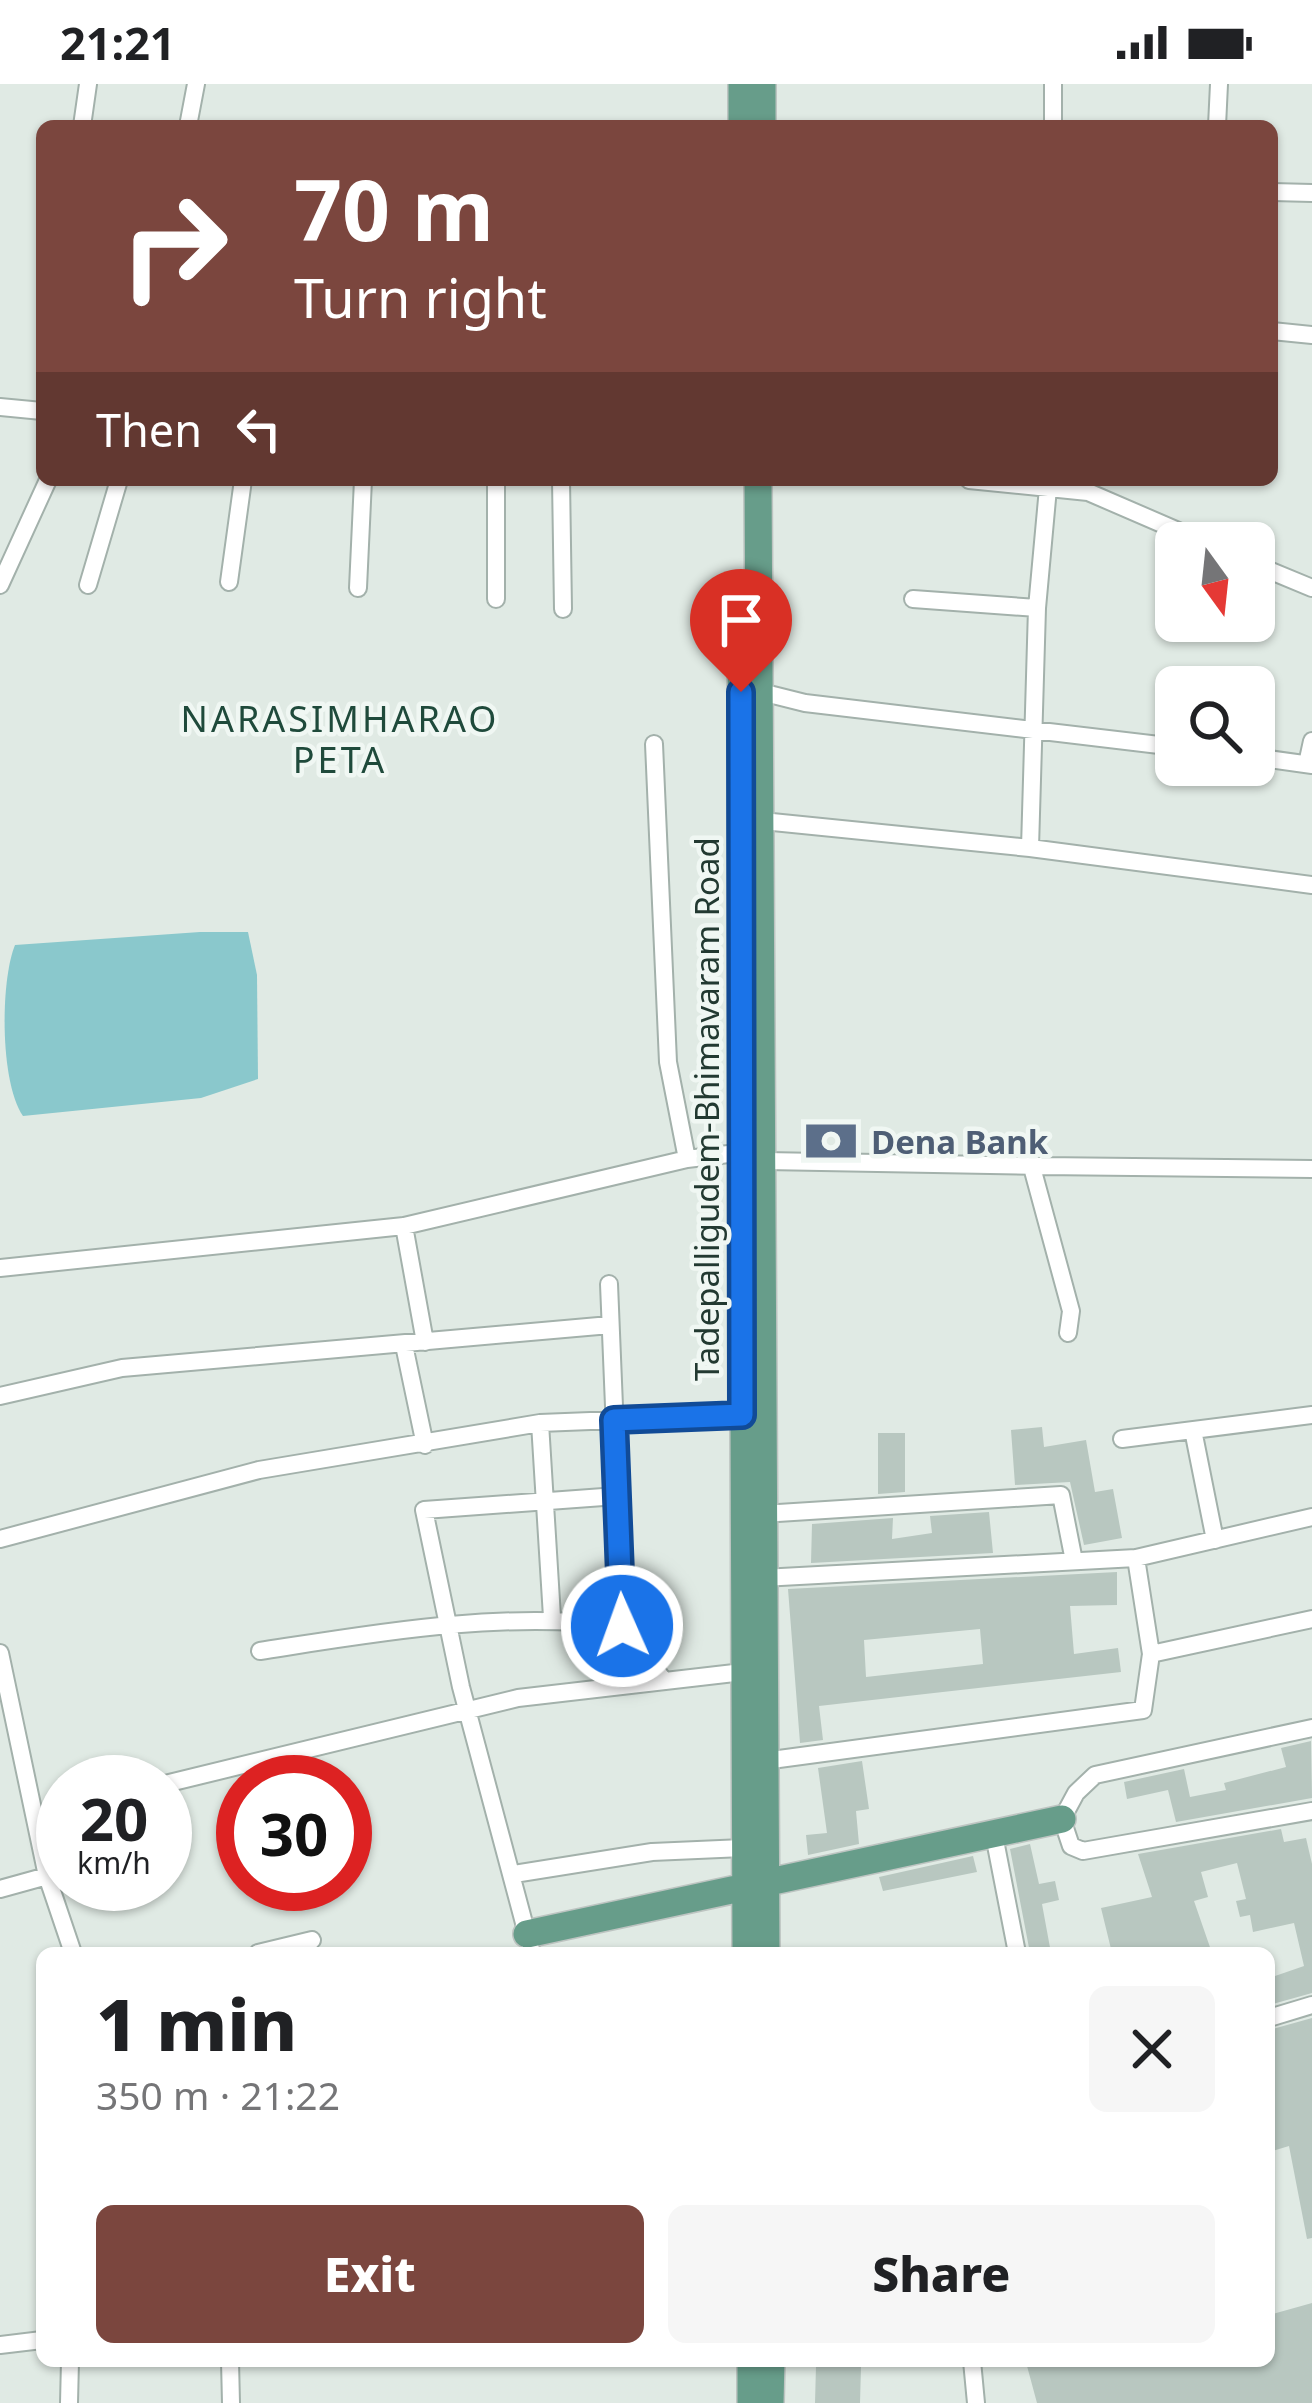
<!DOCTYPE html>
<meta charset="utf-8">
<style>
body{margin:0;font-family:"Noto Sans",sans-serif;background:#f6f6f6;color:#202124;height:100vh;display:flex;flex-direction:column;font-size:45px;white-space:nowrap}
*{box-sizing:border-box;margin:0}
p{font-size:39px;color:#757577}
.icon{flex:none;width:66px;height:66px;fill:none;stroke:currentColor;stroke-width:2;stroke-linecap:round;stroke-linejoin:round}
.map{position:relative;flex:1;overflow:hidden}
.panel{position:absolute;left:36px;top:1863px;width:1239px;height:420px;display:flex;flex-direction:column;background:#fff;border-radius:18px;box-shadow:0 3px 9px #0004}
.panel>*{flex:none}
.top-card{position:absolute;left:36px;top:36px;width:1242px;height:366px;border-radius:18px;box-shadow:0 3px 9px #0004;background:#7b463e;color:#fff;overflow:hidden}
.needle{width:78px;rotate:165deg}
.tools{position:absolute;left:1155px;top:438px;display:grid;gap:24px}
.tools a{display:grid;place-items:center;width:120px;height:120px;border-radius:18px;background:#fff;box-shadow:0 3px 9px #0004;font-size:60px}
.speed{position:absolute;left:36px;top:1671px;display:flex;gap:24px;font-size:60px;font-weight:700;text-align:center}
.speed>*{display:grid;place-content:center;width:156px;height:156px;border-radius:50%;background:#fff;box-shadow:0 3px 9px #0004;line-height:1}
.speed small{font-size:30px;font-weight:400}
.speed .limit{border:18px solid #d22;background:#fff;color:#111}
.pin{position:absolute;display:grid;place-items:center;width:102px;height:102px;color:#fff;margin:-123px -51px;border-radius:50% 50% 50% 0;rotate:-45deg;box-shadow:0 0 12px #0007}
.pin .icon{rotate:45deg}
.me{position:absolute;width:132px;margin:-66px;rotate:358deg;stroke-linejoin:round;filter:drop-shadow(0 0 9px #0008)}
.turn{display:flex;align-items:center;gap:42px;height:252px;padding:0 60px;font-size:54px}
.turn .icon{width:156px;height:156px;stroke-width:2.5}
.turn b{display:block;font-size:84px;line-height:102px}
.then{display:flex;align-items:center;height:114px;padding:0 60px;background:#0003;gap:24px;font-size:45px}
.round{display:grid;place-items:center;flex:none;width:126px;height:126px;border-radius:18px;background:#f6f6f6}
.head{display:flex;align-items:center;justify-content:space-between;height:204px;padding:0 60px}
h1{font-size:72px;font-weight:800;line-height:90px}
.action{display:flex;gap:24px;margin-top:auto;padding:24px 60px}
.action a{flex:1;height:138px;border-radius:18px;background:#7b463e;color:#fff;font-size:48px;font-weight:800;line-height:138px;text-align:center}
.action a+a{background:#f6f6f6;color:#202124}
.status{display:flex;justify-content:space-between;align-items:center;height:84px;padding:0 60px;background:#fff;direction:ltr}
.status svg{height:33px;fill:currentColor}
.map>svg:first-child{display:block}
.water{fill:#8ac8cc}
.building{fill:#b8c7c0;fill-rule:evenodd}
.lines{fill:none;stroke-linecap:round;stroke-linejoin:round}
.minor-casing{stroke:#a3b1ab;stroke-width:20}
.primary-casing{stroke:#bdc4c1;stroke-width:30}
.minor{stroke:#fff;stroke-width:16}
.primary{stroke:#679d8a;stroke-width:27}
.route-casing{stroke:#114b97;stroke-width:30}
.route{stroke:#1a73e8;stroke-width:21}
.labels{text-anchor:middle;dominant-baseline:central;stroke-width:9;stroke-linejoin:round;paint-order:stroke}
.street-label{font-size:33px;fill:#223931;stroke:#f0f7f3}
.service-label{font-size:33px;font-weight:bold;fill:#4e5e75;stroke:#f0f7f3;text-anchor:start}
.neighbourhood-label{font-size:36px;letter-spacing:3px;fill:#1f4a3b;stroke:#f0f7f3}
</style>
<div class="status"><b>21:21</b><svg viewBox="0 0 49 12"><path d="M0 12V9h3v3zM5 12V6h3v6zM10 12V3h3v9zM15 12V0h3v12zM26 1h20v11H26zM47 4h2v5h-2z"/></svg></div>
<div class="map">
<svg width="1312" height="2319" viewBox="0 0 1312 2319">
<rect width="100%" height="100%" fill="#e0eae4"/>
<path class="water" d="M200,848H248L257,891L258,995L201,1014L23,1032C0,999 0,898 15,861Z"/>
<path class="building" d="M1042,1343L1044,1363L1086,1356L1095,1408L1113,1405L1122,1454L1084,1461L1070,1398L1015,1401L1011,1346Z
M878,1349H905V1408L878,1410Z
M989,1428L993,1469L811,1479L812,1440L893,1434L892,1455L932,1449L930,1432Z
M1117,1488V1521L1070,1522L1074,1570L1118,1564L1121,1588L819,1622L823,1656L800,1659L788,1505ZM980,1545L983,1580L866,1593L864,1556Z
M1311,1657L1312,1714L1176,1738L1168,1706L1127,1715L1124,1698L1184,1685L1190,1713L1226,1706L1224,1699L1286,1683L1281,1664Z
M862,1677L869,1725L856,1727L859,1760L808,1771L806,1751L827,1749L818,1684Z
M1281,1745L1284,1758L1306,1754L1312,1780V1909L1269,1921V1894L1304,1882L1294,1839L1253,1848L1250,1831L1240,1833L1236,1817L1246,1815L1237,1779L1201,1788L1208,1813L1194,1817L1212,1869H1112L1101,1824L1152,1813L1138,1770Z
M1030,1760L1039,1800L1055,1797L1059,1816L1042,1820L1051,1869H1030L1010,1765Z
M973,1772L977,1788L883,1807L879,1793Z
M1312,1934V2154L1307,2155L1289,2062L1269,2068V1946Z
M1312,2219V2319H1037L1027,2282L1043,2277H1269V2231Z
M816,2282L861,2283L860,2319H815Z"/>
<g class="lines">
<g class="minor-casing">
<path id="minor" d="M1053,0V42
M82,42L88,0
M188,42L196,0
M1217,42L1219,0
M1272,108L1312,109
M1272,247L1312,251
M0,323L42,327
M561,396L563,525
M969,396L1088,408L1206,459
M1254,480L1312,504
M229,498L243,396
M0,501L48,396
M88,501L119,396
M358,504L363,396
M496,515V396
M913,515L1037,524
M761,608L805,619L1176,663
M654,660L668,978L687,1075
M1254,673L1312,681
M1307,680L1312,657
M762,737L1030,764L1312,801
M1030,764L1037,524L1048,404
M765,1077L1041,1082
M404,1142L425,1258
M0,1184L404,1142L687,1075L745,1068
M609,1200L623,1542
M1068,1249L1071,1227L1033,1087L1041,1082L1312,1085
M404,1261L425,1361
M0,1312L122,1284L610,1241
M540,1339L552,1533
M1193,1346L1215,1456
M1122,1355L1312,1331
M762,1430L1061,1411L1074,1477
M0,1455L259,1386L540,1339L742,1331
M762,1494L1136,1474L1312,1433
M260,1567C382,1548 499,1527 623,1542L662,1594
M0,1569L47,1792L73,1869
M1151,1570L1312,1535
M1312,1644L1095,1691L1076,1709L1062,1735L1071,1762L1083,1767L1312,1727
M764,1677L1143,1626L1151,1570L1136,1474
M165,1700L518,1614L743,1588
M36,1735L63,1727
M993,1746L1017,1869
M514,1790L652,1768L743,1764
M0,1805L47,1792
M258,1869L312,1856
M532,1869L461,1603L424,1426L617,1412
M1269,1934L1312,1921
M0,2261L42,2256
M230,2277L231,2319
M972,2277L976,2319
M69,2319L70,2277"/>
</g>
<g class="primary-casing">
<path id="primary" d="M742,42V0
M762,42V0
M758,396L766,1869
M741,523L746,1869
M527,1850L1062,1735
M751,2319V2277
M770,2319L771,2277"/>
</g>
<use href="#minor" class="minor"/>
<use href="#primary" class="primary"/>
</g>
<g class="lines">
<g class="route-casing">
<path id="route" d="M622,1542L614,1336L742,1331L741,608"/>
</g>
<use href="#route" class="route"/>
</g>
<defs>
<g id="bank-bare" transform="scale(4.14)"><path d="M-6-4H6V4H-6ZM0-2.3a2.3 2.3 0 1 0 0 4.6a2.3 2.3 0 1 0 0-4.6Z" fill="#5c6f8a" stroke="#f0f7f3" stroke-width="2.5" paint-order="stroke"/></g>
</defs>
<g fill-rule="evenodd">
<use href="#bank-bare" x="831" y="1057"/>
</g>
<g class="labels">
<g class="street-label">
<text transform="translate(706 1025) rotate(-90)">Tadepalligudem-Bhimavaram Road</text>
</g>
<g class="service-label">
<text x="871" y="1057">Dena Bank</text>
</g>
<g class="neighbourhood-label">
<text x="340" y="634">NARASIMHARAO<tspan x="340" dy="41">PETA</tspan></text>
</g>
</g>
</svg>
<div class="tools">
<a><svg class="needle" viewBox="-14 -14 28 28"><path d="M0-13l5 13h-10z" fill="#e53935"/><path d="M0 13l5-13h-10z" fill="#757577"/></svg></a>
<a><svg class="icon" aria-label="search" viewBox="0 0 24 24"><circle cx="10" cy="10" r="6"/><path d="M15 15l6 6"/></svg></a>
</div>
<div class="speed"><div>20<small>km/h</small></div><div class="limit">30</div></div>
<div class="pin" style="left:741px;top:608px;background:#d93025"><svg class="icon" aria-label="arrive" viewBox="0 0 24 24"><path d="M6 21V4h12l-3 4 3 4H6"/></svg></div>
<svg class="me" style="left:622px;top:1542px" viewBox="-20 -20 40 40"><circle r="17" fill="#1a73e8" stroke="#fff" stroke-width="3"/><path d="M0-11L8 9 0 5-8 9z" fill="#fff"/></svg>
<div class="top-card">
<div class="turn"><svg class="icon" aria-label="right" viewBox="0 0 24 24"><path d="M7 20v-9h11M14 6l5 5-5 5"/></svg><div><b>70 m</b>Turn right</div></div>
<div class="then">Then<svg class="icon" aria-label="left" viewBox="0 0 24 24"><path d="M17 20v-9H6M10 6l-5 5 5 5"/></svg></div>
</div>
<section class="panel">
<div class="head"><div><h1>1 min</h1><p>350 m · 21:22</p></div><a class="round"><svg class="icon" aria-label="close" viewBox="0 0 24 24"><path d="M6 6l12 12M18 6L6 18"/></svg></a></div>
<div class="action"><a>Exit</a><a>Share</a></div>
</section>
</div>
